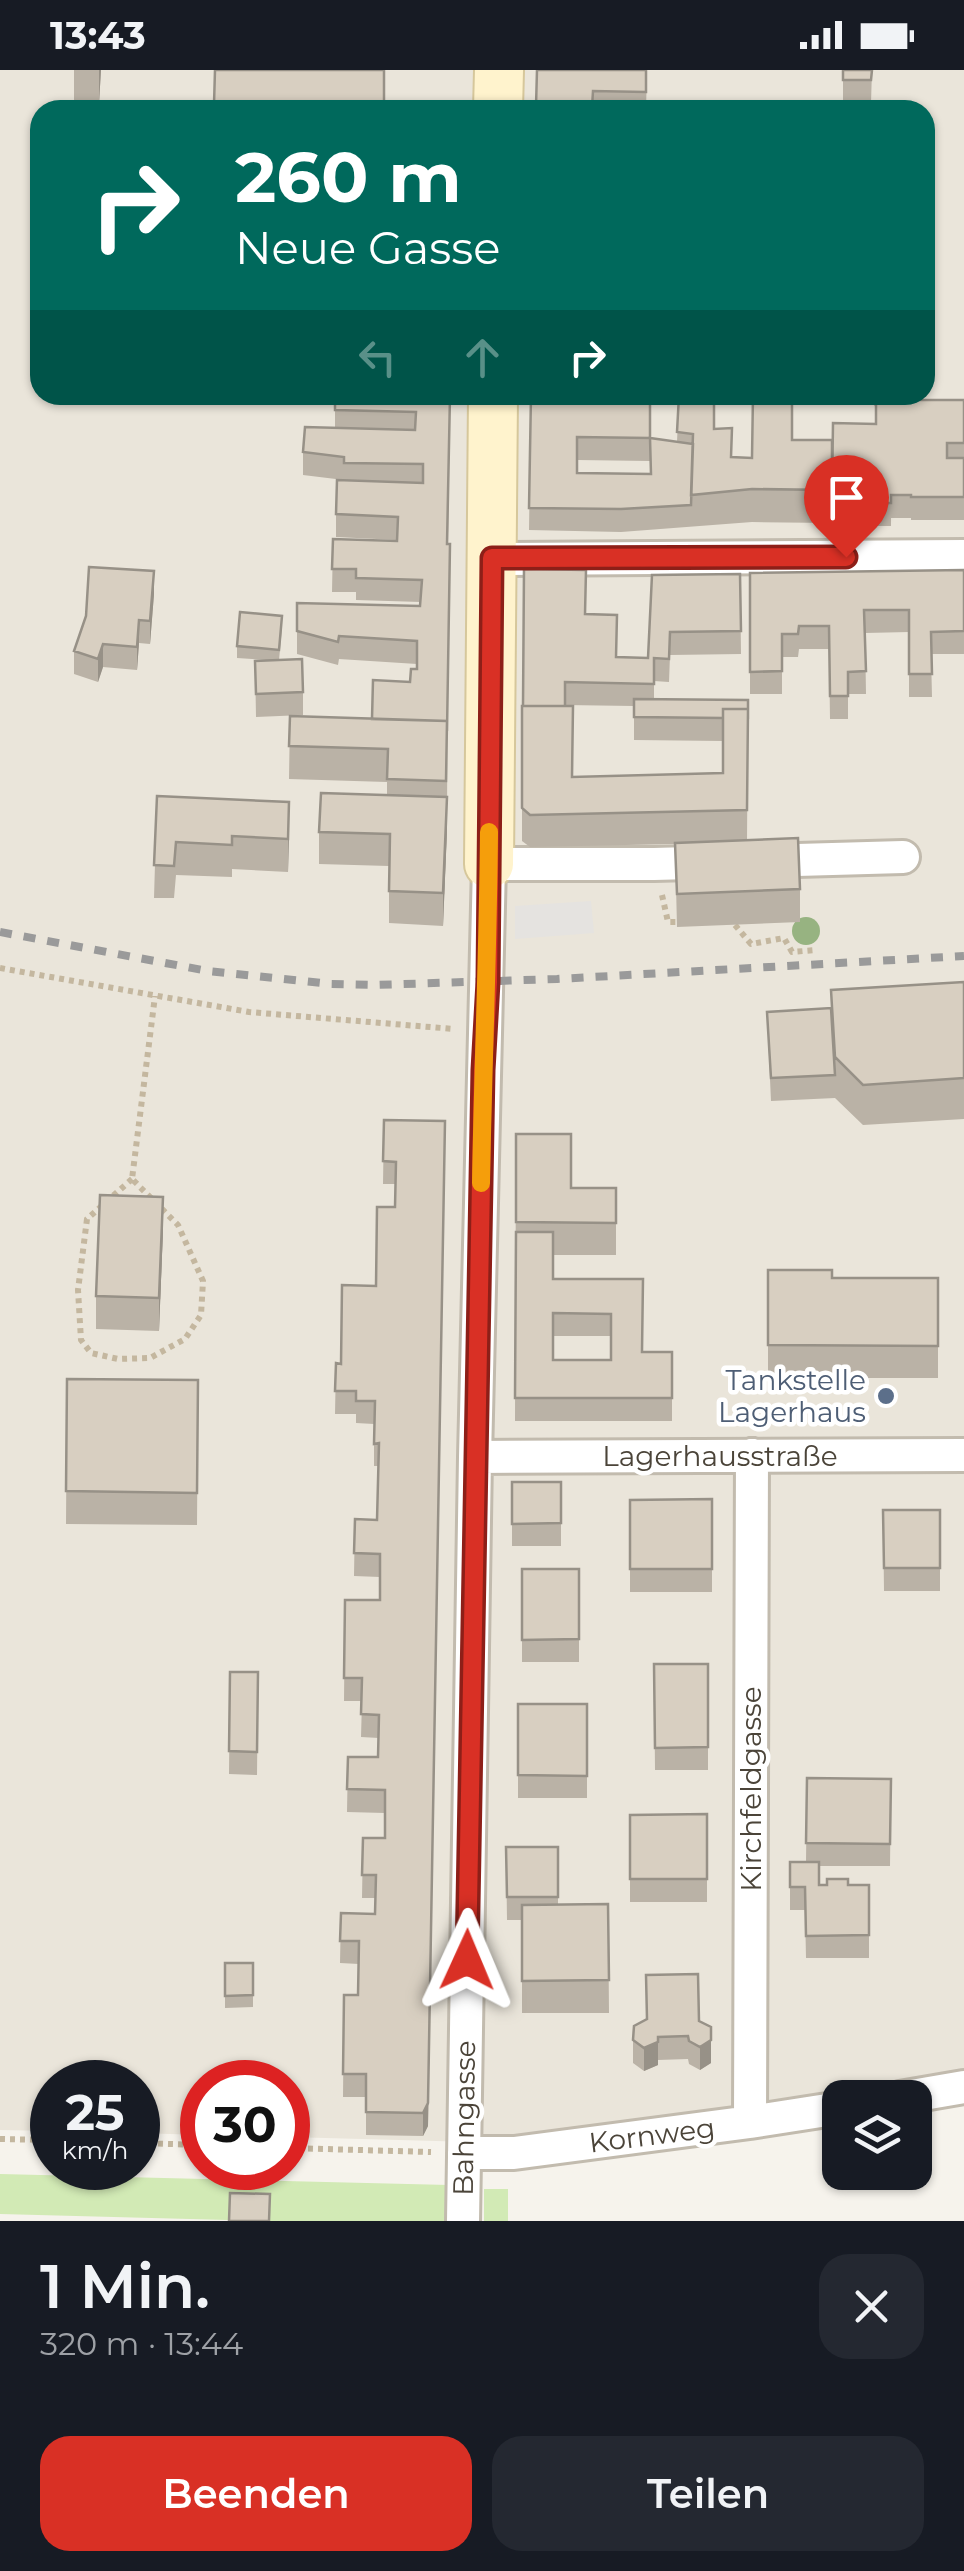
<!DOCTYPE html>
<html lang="de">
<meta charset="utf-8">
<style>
body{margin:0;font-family:Montserrat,sans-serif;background:#242831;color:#f1f3f6;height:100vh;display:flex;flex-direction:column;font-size:38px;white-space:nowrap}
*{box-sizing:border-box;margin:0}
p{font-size:32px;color:#9ea1a6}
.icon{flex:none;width:55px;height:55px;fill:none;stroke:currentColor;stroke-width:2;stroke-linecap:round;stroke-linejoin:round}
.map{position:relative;height:2151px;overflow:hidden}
.details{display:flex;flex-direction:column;background:#171b24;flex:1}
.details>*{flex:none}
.hud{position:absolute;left:30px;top:30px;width:905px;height:305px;border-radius:30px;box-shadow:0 2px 8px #0004;background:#00695c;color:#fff;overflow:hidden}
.controls{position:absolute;left:822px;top:2010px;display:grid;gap:20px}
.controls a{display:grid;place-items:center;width:110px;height:110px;border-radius:20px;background:#171b24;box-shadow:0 2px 8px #0004;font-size:50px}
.speed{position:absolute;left:30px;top:1990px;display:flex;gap:20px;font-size:50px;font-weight:700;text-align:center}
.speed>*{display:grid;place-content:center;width:130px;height:130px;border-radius:50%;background:#171b24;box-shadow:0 2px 8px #0004;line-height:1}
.speed small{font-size:25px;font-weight:400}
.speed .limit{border:15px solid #d22;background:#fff;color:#111}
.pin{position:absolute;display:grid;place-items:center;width:85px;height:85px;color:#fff;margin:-102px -42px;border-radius:50% 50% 50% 0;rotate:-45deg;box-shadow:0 0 10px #0007}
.pin .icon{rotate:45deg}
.me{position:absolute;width:110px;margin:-55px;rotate:1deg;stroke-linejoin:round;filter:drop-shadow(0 0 8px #0008)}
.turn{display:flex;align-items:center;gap:35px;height:210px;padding:0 40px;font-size:45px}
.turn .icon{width:130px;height:130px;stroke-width:2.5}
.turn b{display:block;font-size:70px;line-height:85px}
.lanes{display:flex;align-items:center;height:95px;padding:0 40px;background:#0003;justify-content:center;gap:50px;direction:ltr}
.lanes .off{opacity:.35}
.round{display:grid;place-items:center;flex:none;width:105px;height:105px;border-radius:30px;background:#242831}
.overview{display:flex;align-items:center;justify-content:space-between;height:170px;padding:0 40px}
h1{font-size:60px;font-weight:600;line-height:75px}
.action{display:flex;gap:20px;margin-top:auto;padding:20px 40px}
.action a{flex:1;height:115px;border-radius:30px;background:#d93025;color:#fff;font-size:40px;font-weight:600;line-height:115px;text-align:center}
.action a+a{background:#242831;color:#f1f3f6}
.status{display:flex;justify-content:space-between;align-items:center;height:70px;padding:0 50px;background:#171b24;direction:ltr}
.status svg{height:28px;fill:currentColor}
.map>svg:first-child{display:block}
.residential{fill:#eae5da;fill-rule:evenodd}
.green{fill:#d2eab5}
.parking{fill:#e5e3e0}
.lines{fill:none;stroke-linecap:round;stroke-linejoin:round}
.street-casing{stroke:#c2bbae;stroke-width:38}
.secondary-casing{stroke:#d6c79b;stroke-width:52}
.path{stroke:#c4b79f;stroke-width:6;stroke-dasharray:5 5;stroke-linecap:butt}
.street{stroke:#fff;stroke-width:32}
.secondary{stroke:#fff3cd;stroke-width:48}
.rail{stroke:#9a9a9a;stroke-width:8;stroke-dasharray:12 12;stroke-linecap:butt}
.tree{fill:#97b381}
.wall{fill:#bab2a6;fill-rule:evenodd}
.shaded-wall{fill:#979187}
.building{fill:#d8cfc1;stroke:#979187;stroke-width:2.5;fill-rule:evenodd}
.route-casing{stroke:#8d1f18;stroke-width:25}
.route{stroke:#d93025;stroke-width:18}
.slow{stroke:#f59e0b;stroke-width:18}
.service-dot{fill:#5c6f8a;stroke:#fff;stroke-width:4}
.labels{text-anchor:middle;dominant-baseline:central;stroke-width:9;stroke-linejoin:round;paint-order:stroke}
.service-label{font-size:28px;fill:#4e5e75;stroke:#fff;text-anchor:end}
.street-label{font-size:28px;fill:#4b4439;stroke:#fff}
</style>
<div class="status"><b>13:43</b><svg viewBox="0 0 49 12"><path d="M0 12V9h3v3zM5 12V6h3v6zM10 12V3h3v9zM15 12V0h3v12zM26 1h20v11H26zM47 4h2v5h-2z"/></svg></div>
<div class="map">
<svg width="964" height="2151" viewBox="0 0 964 2151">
<rect width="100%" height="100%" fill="#f6f3ec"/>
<path class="residential" d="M0,0H964V1999L514,2073L288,2067V2012H202V2065L138,2063V2012H52V2061L0,2060ZM40,40H925V325H40Z"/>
<path class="green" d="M0,2104L449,2115L448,2151H261L0,2144Z
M484,2119H508V2151H484Z"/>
<path class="parking" d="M591,831L594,863L515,869V836Z"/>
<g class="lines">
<g class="street-casing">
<path id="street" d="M492,489L964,486
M475,1387L964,1385
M900,2028L964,2017
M750,2052L752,1385
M464,2083H514L750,2052L840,2038
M463,2151L475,1387L489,794H654L903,787"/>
</g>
<g class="secondary-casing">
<path id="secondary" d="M498,40L499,0
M489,794L493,325"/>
</g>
<path class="path" d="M662,825L668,852H677
M735,855L751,874L784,868L792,882L816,880
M0,898L249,942L454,959
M132,1109L87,1149L78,1220L81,1270L91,1283L118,1289L150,1288L185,1269L201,1245L203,1211L178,1155L132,1109L155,926
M0,2069L52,2070
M138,2073L202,2075
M288,2078L431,2082"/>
<use href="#street" class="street"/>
<use href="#secondary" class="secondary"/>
<path class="rail" d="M0,862L208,901L331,914L374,915L557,909L964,886"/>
</g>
<circle class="tree" cx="806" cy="861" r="14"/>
<path class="wall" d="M74,0H101L99,33L74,32Z
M215,0H384V40H214Z
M537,0H647L646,40H536Z
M843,0H872L871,33L843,32Z
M335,325H450L448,474L447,760L443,856L389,853V796L319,794V762L387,725V712L289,709L290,646L372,649L410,612L417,599V594L339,589L338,595L297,584V533L420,536L421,532L356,530V522H332L333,469L397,471V470L336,467V444L344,410L303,405V382L335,357Z
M531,325L573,331L650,368L677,372L679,325L714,359L732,387L752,388L792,370H832L876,354V337L867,329V325H912V330H964V450H911V448H891V456H871V448L832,447V431V453L752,452L621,462L529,460ZM577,390L650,391V390V404L577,403Z
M964,500V584H931L932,627H909V562L865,563L866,624H848V649H830L829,579H799L798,587H782V624H750V503Z
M740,504L741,584L670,585L669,612L654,611V630H748L747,771L800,819V852L677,857L675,774L530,777L522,771V636L586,544L617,587L648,588L652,505ZM565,635L634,636V670L723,671V703L572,707Z
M154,524L150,574L139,573L137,600L103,597L98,612L74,604V581Z
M282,558L279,590L303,622V645L256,647L255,591L266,590L237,588V576Z
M157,726L289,764L288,802L232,799V807L176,805L174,828H154Z
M964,912V1049L863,1055L835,1028L771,1031L767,942L831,938V920Z
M384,1050L445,1051L428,2056L423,2066L366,2065V2027H343L344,1925H358L359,1894L340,1893L341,1843L375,1844L376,1828H362L363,1768H385V1743L347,1742L348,1687H378L379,1668L361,1667L362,1631H344L345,1530H380V1507L354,1506L355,1449L377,1450L378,1396H374V1354L356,1353V1344H335L336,1293L341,1294L376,1216L395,1137V1114H383Z
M516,1064L571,1118H616V1185H553V1209H643V1282H672V1351H515ZM553,1266H611V1290H553Z
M163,1160L159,1261L96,1259V1226Z
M768,1200L832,1208H938V1308H768Z
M67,1309L198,1310L197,1455L66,1454Z
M512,1412H561V1476H512Z
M712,1429V1522H630V1430Z
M883,1440H940V1521H884Z
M522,1499H579V1592H522Z
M654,1594H708V1700H655Z
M230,1602H258L257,1705L229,1704Z
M518,1634H587V1728H518Z
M807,1708L891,1709L890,1796H819V1815H869V1888H806L805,1840H790V1792H806Z
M707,1744V1832H630V1745Z
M506,1777H558V1835L608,1834L609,1943H522V1850H507Z
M225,1893H253V1937L225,1938Z
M699,1951L711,1993L700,2000L689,1994L688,1989L658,1990V1995L644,2001L633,1993V1970Z"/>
<path class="shaded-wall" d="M99,0H101L99,33Z
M154,501V524L150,574V551Z
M139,550V573L137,600V577Z
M103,574V597L98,612V589Z
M447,727V760L443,856V823Z
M289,732V764L288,802V769Z
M445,1051L428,2056L423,2066V2043Z
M163,1127V1160L159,1261V1228Z
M658,1967V1995L644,2001V1978Z
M711,1970V1993L700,2000V1977Z"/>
<path class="building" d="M215,0H384V37L359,40H272L214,34Z
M537,0H646V22L593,21L592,38L536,36Z
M843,0H872L871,10H843Z
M335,325H450L447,474H450L447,661V651L372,649L373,610L410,612L411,599H417V571L339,566L338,572L297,561V533L420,536L422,510L356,508V499H332L333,469L397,471L398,447L336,444L337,410L423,413V394L344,393V387L303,382L305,357L415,360L416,342L335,340Z
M531,325H573V331L650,332V368L577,367V403L651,404L650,368L693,374L691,435L621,439L529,438Z
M679,325H714V359L732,358L731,387L752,388L753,325H792V370H832V420L752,419L691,425L693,364L677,362Z
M876,325H911V330H964V373H947V388H964V427H911V425H891V433H871V425L832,424L833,353L876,354Z
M89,497L154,501L150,551L139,550L137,577L103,574L98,589L74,581L86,546Z
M524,499L586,500L585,544L617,545L616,587L648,588L652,505L740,504L741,561L670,562L669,589L654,588V614L565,612V636H523Z
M964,500V561L931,562L932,604H909V540H864L866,601L848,602V626H830L829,556H799L798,564H782V601L750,602V503Z
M240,542L282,546L279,580L237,576Z
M302,589L303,622L256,624L255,591Z
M634,629L748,630V649V639H723V648L634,647Z
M522,636H573L572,707L723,703V639H748L747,740L530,745L522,738Z
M290,646L447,651L446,711L387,709L388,679L289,676Z
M321,723L447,727L443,823L389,821L390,764L319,762Z
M157,726L289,732L288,769L232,766V775L176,772L174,796L154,795Z
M798,768L800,819L677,824L675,773Z
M964,912V1008L863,1015L835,987L831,920Z
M831,938L835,1005L771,1008L767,942Z
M384,1050L445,1051L428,2033L423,2043L366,2042V2004H343L344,1925H358L359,1871H340L341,1843L375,1844L376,1805H362L363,1768H385V1720L347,1719L348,1687H378L379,1645L361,1644L362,1608H344L345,1530H380V1484L354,1483L355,1449L377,1450L379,1373L374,1374L375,1331H356V1321H335L336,1293L341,1294L342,1215L376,1216L377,1137H395L396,1092L383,1091Z
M516,1064H571V1118H616V1153L516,1152Z
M100,1125L163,1127L159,1228L96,1226Z
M516,1162H553V1209H643L642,1282H672V1328H515ZM553,1243L611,1244V1290H553Z
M768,1200H832V1208H938V1276L768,1275Z
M67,1309L198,1310L197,1423L66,1421Z
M512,1412H561V1453L512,1454Z
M712,1429V1499H630V1430Z
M883,1440H940V1498H884Z
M522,1499H579V1569L522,1570Z
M654,1594H708V1677L655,1678Z
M230,1602H258L257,1682L229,1681Z
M518,1634H587V1706L518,1705Z
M807,1708L891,1709L890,1774L806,1773Z
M707,1744V1809H630V1745Z
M506,1777H558V1827H507Z
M790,1792H819V1815H827V1809H848V1815H869V1865L806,1866L805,1817H790Z
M608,1834L609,1910L522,1911V1835Z
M225,1893H253V1925L225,1926Z
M698,1904L699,1951L711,1957V1970L700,1977L689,1971L688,1966L658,1967V1972L644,1978L633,1970L634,1956L647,1949L646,1905Z
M230,2123L270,2124L269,2151H229Z"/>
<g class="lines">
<g class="route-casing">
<path id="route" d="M467,1890L483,1000L488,912L492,488L846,487"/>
</g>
<use href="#route" class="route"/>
<path class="slow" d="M481,1113C483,996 488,880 489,762"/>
</g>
<circle class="service-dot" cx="886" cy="1326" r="10"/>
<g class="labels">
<g class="service-label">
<text x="866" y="1310">Tankstelle<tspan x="866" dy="32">Lagerhaus</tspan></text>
</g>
<g class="street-label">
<text x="720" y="1386">Lagerhausstraße</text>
<text transform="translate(751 1719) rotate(-90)">Kirchfeldgasse</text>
<text transform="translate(464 2048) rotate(-89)">Bahngasse</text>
<text transform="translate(652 2065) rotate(-7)">Kornweg</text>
</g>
</g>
</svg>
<div class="controls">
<a><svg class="icon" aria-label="layers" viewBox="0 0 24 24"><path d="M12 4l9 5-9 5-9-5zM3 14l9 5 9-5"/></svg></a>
</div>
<div class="speed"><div>25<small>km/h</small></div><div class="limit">30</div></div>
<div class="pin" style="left:846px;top:487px;background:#d93025"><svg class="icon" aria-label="arrive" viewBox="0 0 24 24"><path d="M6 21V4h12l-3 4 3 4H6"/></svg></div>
<svg class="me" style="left:467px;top:1890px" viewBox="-20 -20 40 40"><path d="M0-17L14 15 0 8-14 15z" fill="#d93025" stroke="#fff" stroke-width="4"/></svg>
<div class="hud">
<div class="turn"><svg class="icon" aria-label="right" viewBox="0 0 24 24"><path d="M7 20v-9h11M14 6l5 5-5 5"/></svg><div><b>260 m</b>Neue Gasse</div></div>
<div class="lanes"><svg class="icon off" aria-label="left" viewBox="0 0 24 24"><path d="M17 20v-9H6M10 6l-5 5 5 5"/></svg><svg class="icon off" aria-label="ahead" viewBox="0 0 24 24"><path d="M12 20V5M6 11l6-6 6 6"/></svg><svg class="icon" aria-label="right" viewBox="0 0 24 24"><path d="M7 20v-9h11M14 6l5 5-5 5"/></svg></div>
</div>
</div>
<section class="details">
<div class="overview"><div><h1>1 Min.</h1><p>320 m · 13:44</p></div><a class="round"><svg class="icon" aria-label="close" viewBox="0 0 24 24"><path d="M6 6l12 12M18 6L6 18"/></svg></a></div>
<div class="action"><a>Beenden</a><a>Teilen</a></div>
</section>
